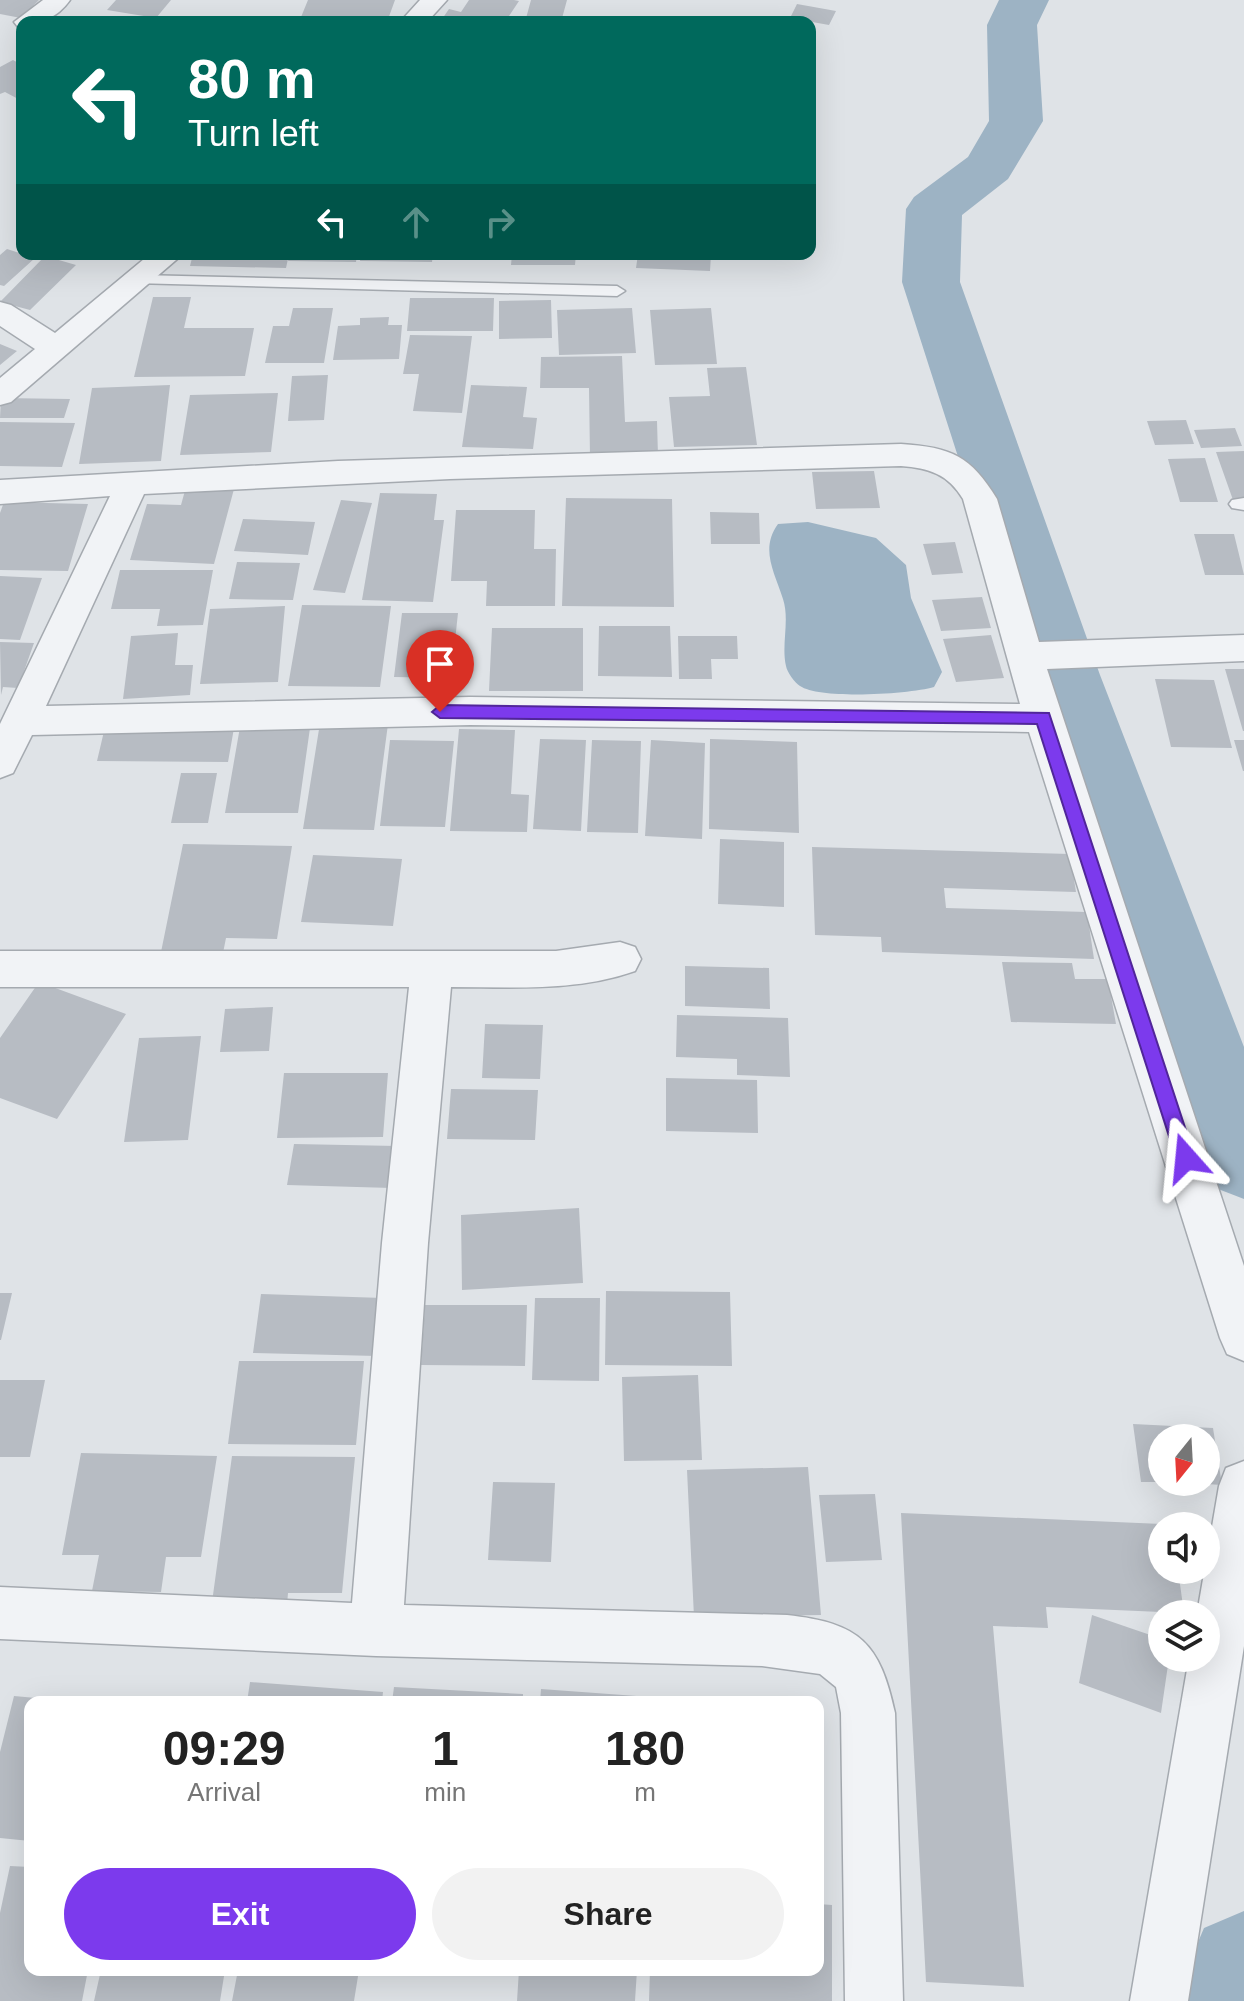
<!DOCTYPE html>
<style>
body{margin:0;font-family:Helvetica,sans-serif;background:#f2f2f2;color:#222;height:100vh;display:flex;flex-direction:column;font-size:30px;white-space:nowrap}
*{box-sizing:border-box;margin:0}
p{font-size:26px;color:#767676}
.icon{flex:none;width:44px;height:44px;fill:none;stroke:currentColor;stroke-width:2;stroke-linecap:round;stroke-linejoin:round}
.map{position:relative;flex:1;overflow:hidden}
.side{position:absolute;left:24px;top:1696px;width:800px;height:280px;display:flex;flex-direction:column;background:#fff;border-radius:16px;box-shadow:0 8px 32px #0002}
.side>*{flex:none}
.top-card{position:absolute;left:16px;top:16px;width:800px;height:244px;border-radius:16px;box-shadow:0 8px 32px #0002;background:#00695c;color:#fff;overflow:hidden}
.needle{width:52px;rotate:198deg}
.buttons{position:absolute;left:1148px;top:1424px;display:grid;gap:16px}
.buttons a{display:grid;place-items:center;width:72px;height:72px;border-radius:50%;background:#fff;box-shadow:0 8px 32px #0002;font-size:40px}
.pin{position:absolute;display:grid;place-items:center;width:68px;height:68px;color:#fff;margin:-82px -34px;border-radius:50% 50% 50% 0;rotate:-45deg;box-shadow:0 0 8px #0007}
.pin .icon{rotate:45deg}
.me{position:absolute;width:88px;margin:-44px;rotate:342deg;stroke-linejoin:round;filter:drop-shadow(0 0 6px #0008)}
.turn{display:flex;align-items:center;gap:28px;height:168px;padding:0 40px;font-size:36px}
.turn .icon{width:104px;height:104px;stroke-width:2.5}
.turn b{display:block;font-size:56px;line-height:68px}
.lanes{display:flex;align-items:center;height:76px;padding:0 40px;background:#0003;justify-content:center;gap:40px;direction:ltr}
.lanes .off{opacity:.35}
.eta{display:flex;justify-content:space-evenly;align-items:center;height:136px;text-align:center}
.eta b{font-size:48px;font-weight:700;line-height:56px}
.action{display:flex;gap:16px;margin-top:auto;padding:16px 40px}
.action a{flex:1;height:92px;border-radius:48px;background:#7c3aed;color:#fff;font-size:32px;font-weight:700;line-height:92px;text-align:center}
.action a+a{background:#f2f2f2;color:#222}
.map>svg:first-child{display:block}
.water{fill:#9db3c4}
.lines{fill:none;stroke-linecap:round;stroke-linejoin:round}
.river{fill:#9db3c4;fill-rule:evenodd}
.building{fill:#b7bcc3}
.service-casing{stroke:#a5aab0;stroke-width:3}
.minor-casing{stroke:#a5aab0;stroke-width:3}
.service{fill:#f1f3f6;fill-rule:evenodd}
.minor{fill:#f1f3f6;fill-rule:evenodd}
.route{fill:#7c3aed;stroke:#51269a;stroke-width:2}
</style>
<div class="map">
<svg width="1244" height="2001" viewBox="0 0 1244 2001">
<rect width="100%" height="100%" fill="#dfe3e7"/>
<path class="water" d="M808,522L876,538L906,565L911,598L942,672L934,687C910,694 821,700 800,686C795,683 787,672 786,666C781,645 790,620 783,599C774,571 760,549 778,524Z"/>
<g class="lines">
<path class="river" d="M999,0H1049L1037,25L1043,121L1008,179L962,215L960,282L1100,675L1244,1047V1199L1213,1187L1200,1159L1028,675L902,282L906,209L914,197L968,157L989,121L987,25Z
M1244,1911V2001H1183L1187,1968L1204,1928Z"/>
</g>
<path class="building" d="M0,0H39L21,18L0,14Z
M116,0H171L156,18L107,10Z
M308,0H395L387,22H299Z
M469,0H514L519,1L505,22H440L449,9L461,12Z
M531,0H567L561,22H525Z
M797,4L836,11L829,25L790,18Z
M13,60L22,65V101L5,92L0,94V67Z
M7,249L35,258L4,286L0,285V255Z
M193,254H289L286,268L190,266Z
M290,254H357L356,262L288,261Z
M361,254H433L432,262L360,261Z
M512,254H576L575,265H511Z
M638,254H711L710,271L636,268Z
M45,256L76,265L30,310L0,302Z
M153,297H191L184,328H254L245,376L134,377Z
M410,298H494L493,331H407Z
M551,300L552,338L499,339V301Z
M293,308H333L324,363H265L273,326H289Z
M632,308L636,353L559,355L557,310Z
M711,308L717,364L655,365L650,310Z
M389,317L388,325H402L399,359L333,360L338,326L360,325V318Z
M410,335L472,336L462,413L413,411L419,374H403Z
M0,344L17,351L0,365Z
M622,356L625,422L657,421L658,456L590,457L589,388H540L541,357Z
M746,367L757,445L674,447L669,397L710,396L707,368Z
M328,375L324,420L288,421L292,376Z
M170,385L161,461L79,464L92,388Z
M471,385L527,387L523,417L537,418L533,449L462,447Z
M278,393L271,452L180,455L190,395Z
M1,398L70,399L64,418H0Z
M1186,420L1194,444L1155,445L1147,421Z
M0,422L75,423L62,467L0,466Z
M1235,428L1242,446L1201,448L1194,430Z
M1244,451V500H1233L1216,452Z
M1205,458L1218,502H1180L1168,459Z
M874,471L880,508L816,509L812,472Z
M186,487L234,489L214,564L130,560L147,504L181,505Z
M380,493L437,494L434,520H444L433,602L362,600Z
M566,498L672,499L674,607L562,606Z
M341,500L372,503L345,593L313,590Z
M4,502L88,504L68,571L0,570V513Z
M456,510H535L534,549H556L555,606H486L487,581H451Z
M710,512L759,513L760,544H711Z
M243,519L315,522L308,555L234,551Z
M1194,534H1234L1244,575H1205Z
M955,542L963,573L932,575L923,544Z
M237,562L300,563L293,600L229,599Z
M120,570H213L203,625L157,626L160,609H111Z
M0,576L42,578L20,640L0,639Z
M982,597L991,628L941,631L932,600Z
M302,605L391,606L380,687L288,686Z
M285,606L278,682L200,684L210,609Z
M402,613H458L451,678L394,677Z
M599,626H670L672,677L598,676Z
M492,628H583V691H489Z
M178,633L175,665H193L190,695L123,699L131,636Z
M991,635L1004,678L956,682L943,639Z
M678,636H737L738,659H711L712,679H679Z
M0,642L34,643L18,688L3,687L1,695Z
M1225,669H1244V731H1243Z
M1155,679L1214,680L1232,748L1171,747Z
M320,723L388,724L374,830L303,829Z
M105,727L234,728L228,762L97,761Z
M240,727L310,728L298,813H225Z
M459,729L515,730L511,794L529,795L527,832L450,831Z
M540,739L586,740L581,831L533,829Z
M710,739L797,742L799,833L709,829Z
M390,740L454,741L445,827L380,826Z
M592,740L641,741L638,833L587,832Z
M651,740L705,743L702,839L645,836Z
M1234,740H1244V771H1243Z
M181,773H217L208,823H171Z
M720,839L784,842V907L718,904Z
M183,844L292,846L277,939L226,938L223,953L161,952Z
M812,847L1070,854L1076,892L944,888L946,908L1087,912L1094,959L882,952L881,937L815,935Z
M313,855L402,859L393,926L301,922Z
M1002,962L1072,963L1075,979H1108L1116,1024L1011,1022Z
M685,966L769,968L770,1009L685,1006Z
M39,982L126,1014L57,1119L0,1098V1038Z
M273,1007L269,1051L220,1052L225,1009Z
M677,1015L788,1018L790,1077L737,1075V1059L676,1057Z
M485,1024L543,1025L540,1079L482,1078Z
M201,1036L188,1140L124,1142L139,1038Z
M284,1073H388L383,1137L277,1138Z
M666,1078L757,1080L758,1133L666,1131Z
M451,1089L538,1090L535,1140L447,1139Z
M294,1144L397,1146L392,1188L287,1185Z
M579,1208L583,1283L462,1290L461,1215Z
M606,1291L730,1292L732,1366L605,1365Z
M0,1293H12L1,1340H0Z
M261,1294L383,1298L377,1356L253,1353Z
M535,1298H600L599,1381L532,1380Z
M425,1305H527L525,1366L421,1365Z
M239,1361H364L356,1445L228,1444Z
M698,1375L702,1460L624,1461L622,1377Z
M0,1380H45L30,1457H0Z
M1133,1424L1213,1428L1222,1485L1206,1484V1438H1162V1482H1141Z
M81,1453L217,1456L201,1557H166L161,1592L92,1591L99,1555H62Z
M232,1456L355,1457L342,1593H288L286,1617H210Z
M808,1467L821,1615L694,1617L687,1470Z
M493,1482L555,1483L551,1562L488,1560Z
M875,1494L882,1560L826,1562L819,1495Z
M901,1513L1162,1524V1570H1178L1184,1613L1046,1607L1048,1628L993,1626L1024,1987L926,1982Z
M1092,1615L1162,1639V1658H1169L1161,1713L1079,1683Z
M250,1682L383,1692L382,1702H247Z
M394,1687L523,1694V1702H392Z
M541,1689L650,1697V1702H540Z
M14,1696L58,1700L30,1702V1841L0,1838V1752Z
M818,1710L822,1711L823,1893H818Z
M10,1866L30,1867V1970H88L82,2001H0V1913Z
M818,1904L832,1905V2001H649L650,1970H818Z
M101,1970H225L220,2001H94Z
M238,1970H359L354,2001H232Z
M519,1970H637L635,2001H517Z"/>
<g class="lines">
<g class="service-casing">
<path id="service" d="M139,275L617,286L625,291L617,296L133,283V277Z
M1244,498V510L1232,508L1229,504L1232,500Z"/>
</g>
<g class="minor-casing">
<path id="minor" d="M43,0H70C56,19 44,22 22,22V29L18,27L14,22Z
M420,0H447L427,22H400Z
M150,254H183L11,402L0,405V378L35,349L0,326V302L11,305L55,333Z
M901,444C951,447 971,456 997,499L1039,642L1244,635V661L1047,669L1244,1266V1361L1227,1354L1220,1338L1029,732L470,725L32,735L13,773L0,778V724L110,496L0,504V480L338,461ZM901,466C929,468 948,474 963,499L1020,704L470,697L46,706L144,494L450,479Z
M620,942L635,947L641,959L635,971C576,992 512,987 451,987L428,1243L404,1605L787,1615C860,1623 880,1643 895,1713L903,2001H845L841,1713L836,1687L820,1674L762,1666L376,1656L0,1639V1587L352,1603L382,1243L409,987H0V951H556Z
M1244,1461V1646L1188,2001H1130L1189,1658H1206V1614H1197L1219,1486L1226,1468Z"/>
</g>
<use href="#service" class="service"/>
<use href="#minor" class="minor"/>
</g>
<path class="route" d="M440,705L1049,713L1195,1158L1192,1164L1186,1167L1179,1164L1176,1158L1037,724L440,718L432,712Z"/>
</svg>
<div class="buttons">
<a><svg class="needle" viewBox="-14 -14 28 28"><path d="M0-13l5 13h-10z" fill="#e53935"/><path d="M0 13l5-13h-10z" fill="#767676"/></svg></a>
<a><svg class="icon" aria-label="sound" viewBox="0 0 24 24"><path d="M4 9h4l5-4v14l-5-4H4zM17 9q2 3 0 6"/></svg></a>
<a><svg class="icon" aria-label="layers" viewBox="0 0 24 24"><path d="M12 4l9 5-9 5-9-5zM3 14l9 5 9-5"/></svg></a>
</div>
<div class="pin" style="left:440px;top:712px;background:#d93025"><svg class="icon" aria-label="arrive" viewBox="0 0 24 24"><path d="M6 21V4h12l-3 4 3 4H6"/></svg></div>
<svg class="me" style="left:1186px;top:1158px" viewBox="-20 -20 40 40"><path d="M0-17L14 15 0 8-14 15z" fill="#7c3aed" stroke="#fff" stroke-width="4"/></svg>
<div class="top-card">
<div class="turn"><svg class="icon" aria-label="left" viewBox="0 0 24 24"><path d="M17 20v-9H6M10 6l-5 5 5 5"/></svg><div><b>80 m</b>Turn left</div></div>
<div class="lanes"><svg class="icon" aria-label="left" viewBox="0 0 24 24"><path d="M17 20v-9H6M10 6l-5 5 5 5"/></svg><svg class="icon off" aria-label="ahead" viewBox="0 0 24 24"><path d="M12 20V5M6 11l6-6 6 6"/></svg><svg class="icon off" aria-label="right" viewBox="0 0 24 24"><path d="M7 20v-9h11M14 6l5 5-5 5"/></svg></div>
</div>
<section class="side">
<div class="eta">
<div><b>09:29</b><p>Arrival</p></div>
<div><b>1</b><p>min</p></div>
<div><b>180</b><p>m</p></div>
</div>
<div class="action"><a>Exit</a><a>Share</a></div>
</section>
</div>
